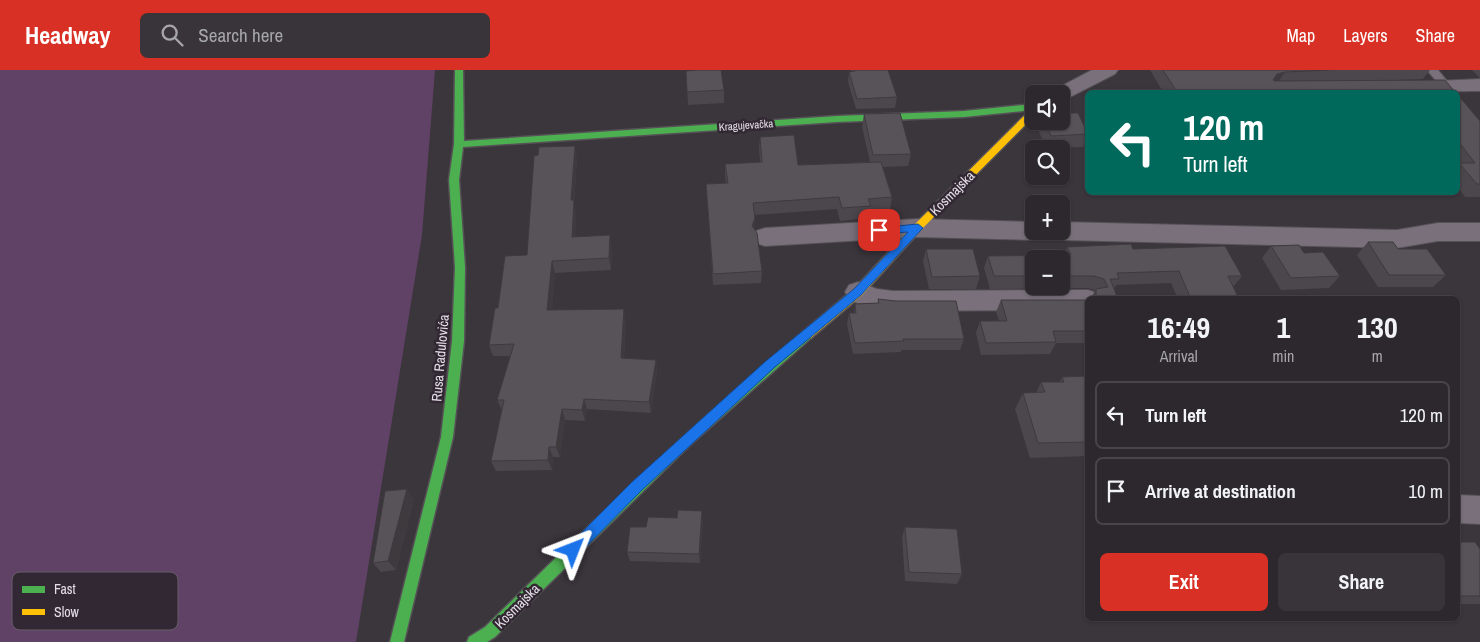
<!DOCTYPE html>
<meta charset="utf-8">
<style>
body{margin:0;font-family:"Archivo Narrow",sans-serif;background:#383439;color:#f1f3f6;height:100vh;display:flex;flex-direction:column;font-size:19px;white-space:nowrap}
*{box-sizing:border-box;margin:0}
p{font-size:16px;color:#a6a6aa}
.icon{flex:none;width:28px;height:28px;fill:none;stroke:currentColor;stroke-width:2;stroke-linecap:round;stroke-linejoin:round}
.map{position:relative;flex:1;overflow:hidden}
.side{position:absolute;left:1085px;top:226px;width:375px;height:325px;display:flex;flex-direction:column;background:#2c282d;border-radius:8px;box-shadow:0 1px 4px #0004,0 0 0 1px #484449}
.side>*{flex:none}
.banner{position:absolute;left:1085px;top:20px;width:375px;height:105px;border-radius:8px;box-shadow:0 1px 4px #0004,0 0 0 1px #484449;background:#00695c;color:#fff;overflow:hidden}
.tools{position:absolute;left:1025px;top:15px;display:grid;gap:10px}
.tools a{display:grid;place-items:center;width:45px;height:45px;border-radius:8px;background:#2c282d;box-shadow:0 1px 4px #0004,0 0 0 1px #484449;font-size:25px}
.pin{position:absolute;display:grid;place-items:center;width:42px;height:42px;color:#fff;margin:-21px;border-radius:10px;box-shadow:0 2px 8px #0006}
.me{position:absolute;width:55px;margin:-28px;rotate:45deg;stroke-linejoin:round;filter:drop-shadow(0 0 4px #0008)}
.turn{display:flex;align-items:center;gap:18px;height:105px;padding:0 15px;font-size:22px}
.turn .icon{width:65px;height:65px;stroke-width:2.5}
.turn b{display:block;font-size:35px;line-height:42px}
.eta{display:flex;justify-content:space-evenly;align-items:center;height:85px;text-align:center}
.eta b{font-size:30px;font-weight:800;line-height:35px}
.cta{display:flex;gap:10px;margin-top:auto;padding:10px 15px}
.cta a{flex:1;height:58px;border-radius:8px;background:#d93025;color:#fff;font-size:20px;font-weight:800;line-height:58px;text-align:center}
.cta a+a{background:#383439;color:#f1f3f6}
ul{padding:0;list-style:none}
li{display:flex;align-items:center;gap:15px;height:68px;margin:0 10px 8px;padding:0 5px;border:2px solid #484449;border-radius:8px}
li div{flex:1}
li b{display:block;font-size:19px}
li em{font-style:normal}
header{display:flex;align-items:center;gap:30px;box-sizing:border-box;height:70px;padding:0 25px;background:#d93025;color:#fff}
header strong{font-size:24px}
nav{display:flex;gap:28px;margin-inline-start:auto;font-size:18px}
.search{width:350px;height:45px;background:#383439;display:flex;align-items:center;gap:12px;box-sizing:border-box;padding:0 18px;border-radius:8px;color:#a6a6aa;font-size:19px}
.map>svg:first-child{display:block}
.green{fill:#604266}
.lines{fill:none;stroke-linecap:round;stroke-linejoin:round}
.lane-casing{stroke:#555156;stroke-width:2}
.street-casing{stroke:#555156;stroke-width:2}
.fast-casing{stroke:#555156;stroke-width:3}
.slow-casing{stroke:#555156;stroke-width:3}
.lane{fill:#79707b;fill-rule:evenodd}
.street{fill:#79707b;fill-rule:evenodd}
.fast{fill:#4caf50;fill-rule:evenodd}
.slow{fill:#ffc107;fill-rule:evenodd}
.wall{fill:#4c474c;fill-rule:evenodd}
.shaded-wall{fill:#3e3a3e}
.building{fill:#585358;stroke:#3e3a3e}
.route{fill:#1a73e8;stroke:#114b97}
.labels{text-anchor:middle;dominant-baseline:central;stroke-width:5;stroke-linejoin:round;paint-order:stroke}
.far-street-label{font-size:11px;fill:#e3dde5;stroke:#322834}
.street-label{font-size:14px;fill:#e3dde5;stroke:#322834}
.key{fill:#322834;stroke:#675e69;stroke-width:1}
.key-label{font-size:14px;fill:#e3dde5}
</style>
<header>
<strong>Headway</strong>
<div class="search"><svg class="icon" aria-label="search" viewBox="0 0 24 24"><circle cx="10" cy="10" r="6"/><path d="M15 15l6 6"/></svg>Search here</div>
<nav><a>Map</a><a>Layers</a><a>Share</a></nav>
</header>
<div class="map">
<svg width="1480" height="572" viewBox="0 0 1480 572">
<rect width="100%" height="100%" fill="#3b353c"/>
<path class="green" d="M0,0H435L422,165L356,572H0Z"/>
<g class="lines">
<g class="lane-casing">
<path id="lane" d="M1427,0H1438L1452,17L1451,19H1443Z"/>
</g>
<g class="street-casing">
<path id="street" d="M1092,0H1118L1115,4L1068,28L1061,30V24H1051L1054,20Z
M1480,9V21L1407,22L1404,18L1407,14L1414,12Z
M917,149L1034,152V161H1046L1043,167L1034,170L917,167L765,176L756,173L753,167L756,161L765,158Z
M1061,152L1397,160L1438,153H1480V171H1438L1397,178L1061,170L1052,167L1049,161H1061Z
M858,212L877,219L893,221L1088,220L1097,223L1100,229H1088V240L893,241C877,239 854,238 845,222L849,215Z
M1458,425L1480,426V454L1458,453Z"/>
</g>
<g class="fast-casing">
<path id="fast" d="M455,0H463L464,71L837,46L964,41L1034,34V40L964,47L837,52L463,77L459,110L465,197L464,271L453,367L404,572H390L441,367L452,271L455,197L449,110L454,74Z
M807,261L811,262L813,265L811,268L689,376L495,567L487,572H467L469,567L485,557C588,456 692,355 803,262Z"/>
</g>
<g class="slow-casing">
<path id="slow" d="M1034,38V46L921,160L862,225L811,268H803L801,265L803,262L854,219L913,156L1031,39Z"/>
</g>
<use href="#lane" class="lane"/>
<use href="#street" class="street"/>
<use href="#fast" class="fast"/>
<use href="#slow" class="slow"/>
</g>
<path class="wall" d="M851,0H888L897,27L895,38L856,39L848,12L849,2H851Z
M1150,0H1430L1423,9L1374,11L1455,22H1163Z
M1472,0H1480V8Z
M686,1L724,20V33L688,35Z
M1458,25L1480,51V127H1465L1458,117Z
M864,44L911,84L908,96L883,97L892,127L890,139L870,140L869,148L840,151L837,139L754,145L755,160L762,201L761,213L713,215L706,114L726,113L725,106V94L760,92L759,79L760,67L798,95L870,92L862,57Z
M1039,51H1061L1088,63V66L1083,77L1046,78L1037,57Z
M538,85L577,88L574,133L576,142L575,167L612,177L611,200L555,203L552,240L626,250L624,288L656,290L657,301L651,343L587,339L585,351L565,350L560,387H553L552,400L496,401L491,391L502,340L497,330L510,286H493L489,275L498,238L527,185Z
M1368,172L1398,179L1446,205L1433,217H1378L1357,185Z
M1271,176L1340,206L1329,218L1281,220L1262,188Z
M1067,177L1133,179L1242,206L1233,217L1239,229H1178L1171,213L1116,215L1114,219L1118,229H1091L1095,220L1088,218L990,219L984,198L988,186L1064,185ZM1034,189H1061V216H1034Z
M926,179L980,206L976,219H929L923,191Z
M878,229L964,269L960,280H901V282L853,284L847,254L849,243H854L855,234L878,233Z
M1001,230H1088V273H1056L1050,284L981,285L976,263L980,251H999L996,242Z
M1088,306V386L1030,388L1015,339L1023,323H1036L1041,312H1060L1062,307Z
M414,429L396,500L381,502L373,493Z
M703,451L700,493L630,491L627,482L646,457Z
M905,457L962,504L957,514L905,511L902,467Z
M1458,472L1480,479V534H1458Z"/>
<path class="shaded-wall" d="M1285,2L1277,14L1273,10L1277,4Z
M575,76L577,88L574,133L576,142L575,179L572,167L571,130Z
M755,148V160L752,156Z
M610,165L612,177L611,200L609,188Z
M552,191L555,203L551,252L547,240Z
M624,239L626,250L623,299L621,288Z
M656,290L657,301L651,343L649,332Z
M584,329L587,339L585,351L582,340Z
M562,339L565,350L560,387L556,377Z
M549,377L553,387L552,400L548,390Z
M407,419L414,429L396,500L388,491Z
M702,441L703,451L700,493L699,484Z"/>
<path class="building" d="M697,0H721L724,20L687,22L686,1Z
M855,0H888L897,27L857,29L849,2L855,1Z
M1163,0H1329L1285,2L1277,4L1273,10L1275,11L1445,10L1455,22H1177Z
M1458,25L1480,51V114H1477L1459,93H1475L1458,71Z
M900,43L911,84L873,85L864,44Z
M1061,43H1078L1088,64L1051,66L1045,51H1061Z
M794,65L798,95L881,92L892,127L868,129L871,136L842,138L839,127L753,133L755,148L752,156L757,163L762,201L713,204L706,114L728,113L725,94L762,92L760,67Z
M575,76L571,130H574L572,167L610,165L609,188L552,191L547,240L624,239L621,288L656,290L649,332L584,329L582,340L562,339L556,377H549L548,390L491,391L504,330H497L514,274L489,275L495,238H498L505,186L527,185L534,86L538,85L539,77Z
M1368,172H1393L1398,179H1427L1446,205H1389Z
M1131,174L1133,179L1225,176L1242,206H1228L1239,229H1191L1179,201L1117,203L1119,209H1110L1118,229H1095L1096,228V219L1108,217L1104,209L1094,206H1061V189H1034V206H994L988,186L1071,185L1067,177Z
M1299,175L1304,183L1323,182L1340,206L1291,208L1271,176Z
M926,179H973L980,206L932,207Z
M878,229L896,231H956L964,269H903L904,271L855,273L849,243H856L855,234L879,233Z
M1001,230H1088V261H1053L1056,272L986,273L980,251H1007Z
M1088,306V372L1038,373L1023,323L1045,322L1041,312H1064L1062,307Z
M407,419L388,491L373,493L385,421Z
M678,440L702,441L699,484L627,482L630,457H646L648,447L677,448Z
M905,457L957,459L962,504L909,502Z
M1458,472H1475L1480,479V526H1458Z"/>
<path class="route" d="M918,154L923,158L921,160L861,225L775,297L642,420L578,485L573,486L568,485L566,480L568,476L632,412L766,291L854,219L908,162L879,164L876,163V158Z"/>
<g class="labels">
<g class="far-street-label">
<text transform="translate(746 55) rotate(-4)">Kragujevačka</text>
</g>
<g class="street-label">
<text transform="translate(952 123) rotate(-45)">Kosmajska</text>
<text transform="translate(440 288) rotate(-85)">Rusa Radulovića</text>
<text transform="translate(517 536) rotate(-45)">Kosmajska</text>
</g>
</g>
<rect x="12" y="502" width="166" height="58" rx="8" class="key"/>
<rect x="22" y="516" width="23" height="7" fill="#4caf50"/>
<rect x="22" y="539" width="23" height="6" fill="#ffc107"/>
<g class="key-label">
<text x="54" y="524">Fast</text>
<text x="54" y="547">Slow</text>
</g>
</svg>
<div class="tools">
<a><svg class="icon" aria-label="sound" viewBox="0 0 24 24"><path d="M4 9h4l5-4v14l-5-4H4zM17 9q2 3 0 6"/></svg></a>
<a><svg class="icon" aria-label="search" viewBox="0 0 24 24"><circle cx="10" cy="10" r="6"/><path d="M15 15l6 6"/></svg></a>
<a>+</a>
<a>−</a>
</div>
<div class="pin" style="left:879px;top:160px;background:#d93025"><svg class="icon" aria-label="arrive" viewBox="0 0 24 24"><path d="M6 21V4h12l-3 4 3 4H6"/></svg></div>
<svg class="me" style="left:573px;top:480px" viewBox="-20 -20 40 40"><path d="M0-17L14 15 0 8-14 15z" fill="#1a73e8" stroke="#fff" stroke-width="4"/></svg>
<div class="banner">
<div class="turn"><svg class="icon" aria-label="left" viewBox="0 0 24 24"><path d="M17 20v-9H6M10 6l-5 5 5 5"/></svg><div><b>120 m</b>Turn left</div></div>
</div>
<section class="side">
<div class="eta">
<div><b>16:49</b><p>Arrival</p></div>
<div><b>1</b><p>min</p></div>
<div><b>130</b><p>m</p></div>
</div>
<ul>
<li><svg class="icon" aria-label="left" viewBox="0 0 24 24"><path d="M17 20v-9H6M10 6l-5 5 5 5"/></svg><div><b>Turn left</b></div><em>120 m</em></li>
<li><svg class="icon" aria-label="arrive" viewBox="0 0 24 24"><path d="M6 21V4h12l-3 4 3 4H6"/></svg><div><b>Arrive at destination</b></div><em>10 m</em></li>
</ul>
<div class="cta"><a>Exit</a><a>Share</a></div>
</section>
</div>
